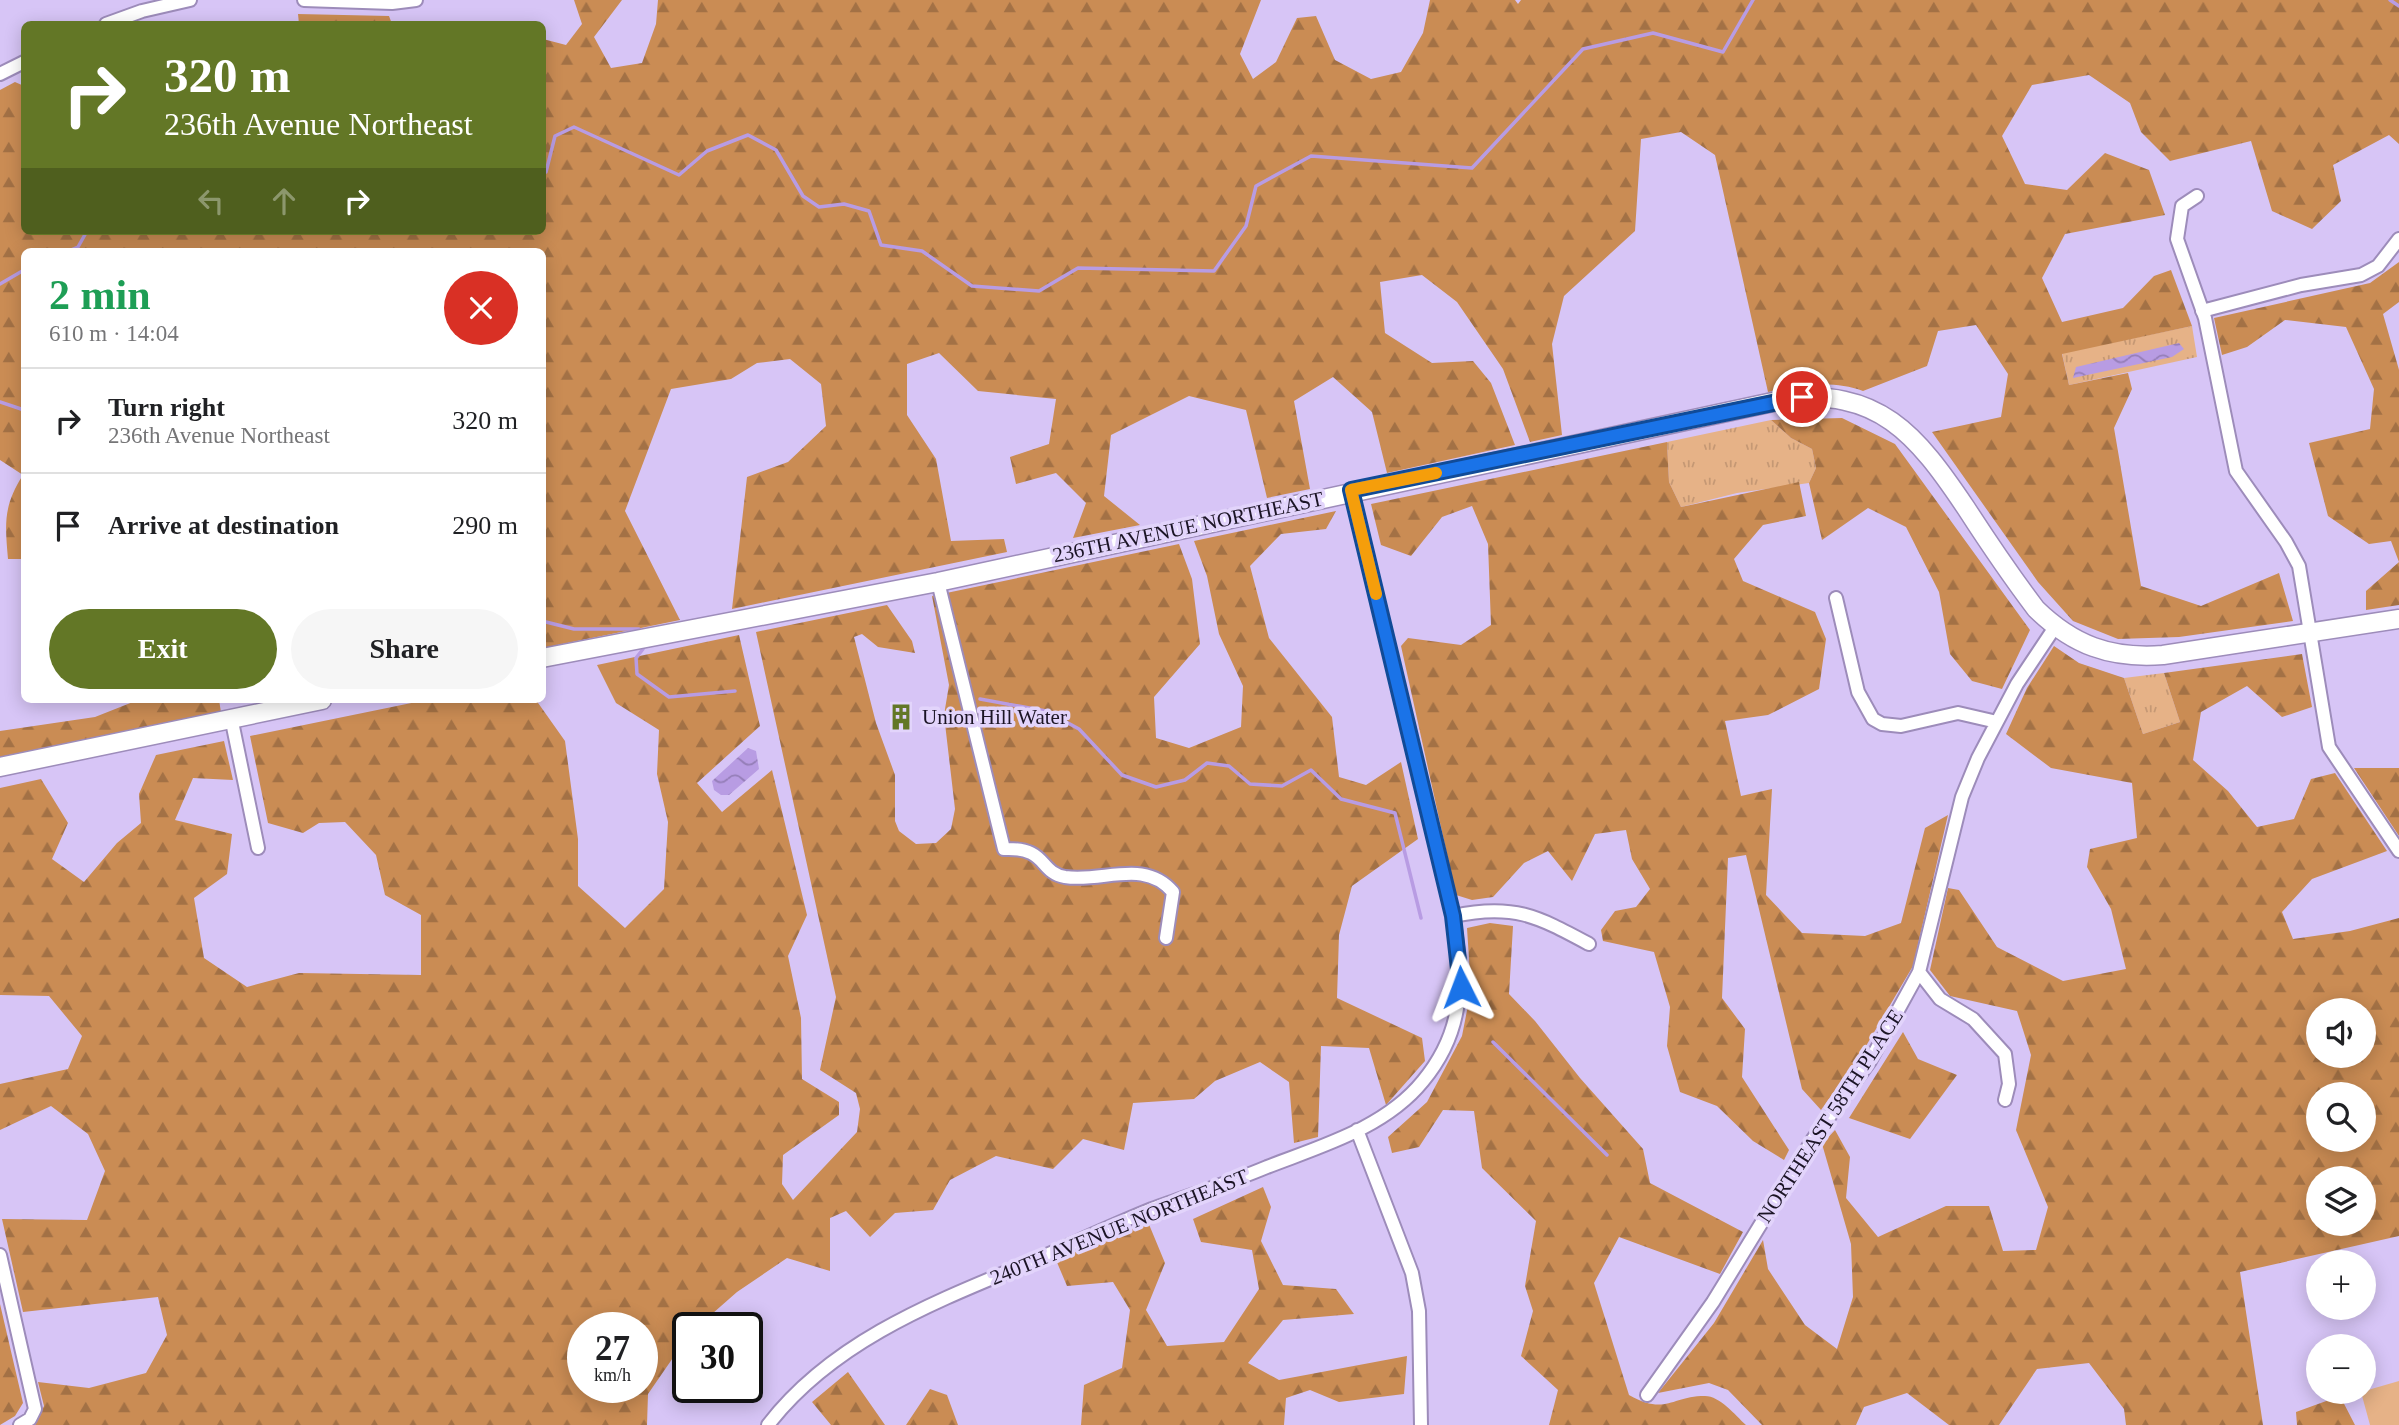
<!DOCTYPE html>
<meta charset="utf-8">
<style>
body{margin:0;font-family:Georgia,serif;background:#f6f6f6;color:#202124;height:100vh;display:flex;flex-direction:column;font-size:26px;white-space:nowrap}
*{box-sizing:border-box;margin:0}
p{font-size:23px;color:#757577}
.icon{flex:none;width:38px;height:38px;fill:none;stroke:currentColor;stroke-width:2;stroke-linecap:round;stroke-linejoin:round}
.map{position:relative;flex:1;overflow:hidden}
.panel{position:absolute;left:21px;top:248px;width:525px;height:455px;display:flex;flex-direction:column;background:#fff;border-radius:10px;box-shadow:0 4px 18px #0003}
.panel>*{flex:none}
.guide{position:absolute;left:21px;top:21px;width:525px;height:214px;border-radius:10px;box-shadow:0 4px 18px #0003;background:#637726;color:#fff;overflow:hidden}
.controls{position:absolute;left:2306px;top:998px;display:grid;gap:14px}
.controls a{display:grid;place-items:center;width:70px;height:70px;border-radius:50%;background:#fff;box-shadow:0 4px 18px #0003;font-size:35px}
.speed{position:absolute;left:567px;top:1312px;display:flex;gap:14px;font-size:35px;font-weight:700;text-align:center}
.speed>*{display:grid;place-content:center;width:91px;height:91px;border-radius:50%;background:#fff;box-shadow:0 4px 18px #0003;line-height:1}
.speed small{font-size:18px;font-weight:400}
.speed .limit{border:4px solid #111;border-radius:10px;background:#fff;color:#111}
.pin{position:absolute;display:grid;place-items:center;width:60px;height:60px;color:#fff;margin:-30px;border:4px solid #fff;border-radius:50%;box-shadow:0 2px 7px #0007}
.me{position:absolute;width:77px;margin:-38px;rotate:357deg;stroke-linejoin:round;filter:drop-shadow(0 0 5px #0008)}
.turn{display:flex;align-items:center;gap:24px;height:147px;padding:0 28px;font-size:32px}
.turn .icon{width:91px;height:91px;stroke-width:2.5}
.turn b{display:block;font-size:49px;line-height:60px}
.lanes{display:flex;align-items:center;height:66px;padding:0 28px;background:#0003;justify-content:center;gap:35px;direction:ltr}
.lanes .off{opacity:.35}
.round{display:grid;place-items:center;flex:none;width:74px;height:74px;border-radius:37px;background:#f6f6f6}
.summary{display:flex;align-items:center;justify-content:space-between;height:119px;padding:0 28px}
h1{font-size:42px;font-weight:600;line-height:52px;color:#1e9e55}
.button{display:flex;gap:14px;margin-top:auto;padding:14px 28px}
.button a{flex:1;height:80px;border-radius:42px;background:#637726;color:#fff;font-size:28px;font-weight:600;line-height:80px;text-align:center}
.button a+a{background:#f6f6f6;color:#202124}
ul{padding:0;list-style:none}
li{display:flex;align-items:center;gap:21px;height:105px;padding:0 28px;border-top:2px solid #e0e0e0}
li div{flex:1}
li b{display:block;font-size:26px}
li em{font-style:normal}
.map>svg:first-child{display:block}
.grass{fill:url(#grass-tufts)}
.forest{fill:url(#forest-firs);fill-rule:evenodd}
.pitch{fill:#e6b287}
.water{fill:url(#water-waves)}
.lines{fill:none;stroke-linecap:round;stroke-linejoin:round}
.stream{stroke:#b89ce3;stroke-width:3.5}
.street-casing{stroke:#9d8cba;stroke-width:16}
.secondary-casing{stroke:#9d8cba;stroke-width:21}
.street{stroke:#fff;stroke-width:12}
.secondary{stroke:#fff;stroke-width:18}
.route-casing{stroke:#114b97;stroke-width:18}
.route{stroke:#1a73e8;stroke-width:12}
.slow{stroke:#f59e0b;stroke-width:12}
.labels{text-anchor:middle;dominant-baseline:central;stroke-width:7;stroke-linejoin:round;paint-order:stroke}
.street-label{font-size:21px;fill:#1b1425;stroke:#e2d4fb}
.poi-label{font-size:21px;fill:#1b1425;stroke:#e2d4fb;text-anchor:start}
</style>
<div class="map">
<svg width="2399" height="1425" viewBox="0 0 2399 1425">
<defs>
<pattern id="grass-tufts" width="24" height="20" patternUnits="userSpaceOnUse" patternTransform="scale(1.75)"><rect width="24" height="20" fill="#e6b287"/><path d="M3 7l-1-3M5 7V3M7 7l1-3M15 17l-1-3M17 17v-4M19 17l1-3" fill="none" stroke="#c59874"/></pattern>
<pattern id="forest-firs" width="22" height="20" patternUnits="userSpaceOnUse" patternTransform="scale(1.75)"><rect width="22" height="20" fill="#ca8c54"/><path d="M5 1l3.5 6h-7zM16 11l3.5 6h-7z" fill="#a37145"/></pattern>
<pattern id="water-waves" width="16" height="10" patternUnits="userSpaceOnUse" patternTransform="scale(1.75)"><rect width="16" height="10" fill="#b89ce3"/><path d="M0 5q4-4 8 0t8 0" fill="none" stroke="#957eb8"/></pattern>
</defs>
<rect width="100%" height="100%" fill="#d7c5f6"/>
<path class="grass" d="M2192,326L2197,357L2069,385L2062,353Z
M1771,420L1791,438L1812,449L1816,468L1809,483L1737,493L1681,507L1669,482L1667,442Z
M2164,673L2180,722L2143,734L2124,678Z"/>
<path class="forest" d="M574,0H622L594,37L611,68L642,63L656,24L658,0H1261L1240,54L1253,79L1276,62L1297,18L1316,16L1335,60L1371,79L1401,72L1423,33L1430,0H1515L1518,4L1521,0H2399V144L2389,135L2333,165L2341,201L2312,229L2272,211L2251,141L2170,161L2141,132L2130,103L2089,75L2032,85L2002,136L2025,184L2067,190L2105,153L2149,170L2165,215L2065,234L2042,278L2062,322L2123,308L2154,276L2171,270L2192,326L2062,354L2069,385L2128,373L2132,389L2114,428L2141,586L2201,606L2279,573L2293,621L2179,637L2118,639L2073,621L2038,582L1932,432L2001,417L2008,374L1976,325L1938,331L1927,366L1863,391C1833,380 1800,385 1768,392L1715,155L1681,132L1641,139L1635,231L1564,296L1552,344L1562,435L1530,442L1503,369L1457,302L1422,275L1380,282L1385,333L1432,363L1473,361L1491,383L1515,445L1387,473L1372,412L1333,377L1294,401L1310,489L1267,498L1246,410L1189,396L1111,435L1104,496L1140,525L1073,538L1086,503L1056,473L1016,484L1010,457L1049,444L1056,399L978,391L939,353L907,364V415L936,459L951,541L1004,539L1007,552L732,609L747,477L788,462L826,426L821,384L790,359L757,363L731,379L671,389L625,511L680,620L543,648L542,252H24V559H8C5,524 3,506 23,475L0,460V90L15,82L24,86V231H542L543,39L566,45L582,24Z
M298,14L389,16L392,24H299Z
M2399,262V302L2383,314L2399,370V605L2366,610V591L2399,562L2391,541L2369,544L2328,516L2309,443L2370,429L2374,389L2346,327L2285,320L2247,347L2222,355L2214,318L2370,283Z
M1842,418L1895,444L2030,630L2002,689L1972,681L1950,654L1939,592L1906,527L1868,508L1822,540L1809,483L1816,468L1812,449L1791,438L1771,420Z
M1667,442L1669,482L1681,507L1799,482L1806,516L1763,525L1734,559L1743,581L1815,612L1826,639L1819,689L1768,715L1725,721L1741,796L1772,789L1766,895L1802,933L1865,936L1901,923L1925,828L1948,815L1913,966L1866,1046L1821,1110L1802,1089L1746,855L1728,858L1722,998L1745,1029L1742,1077L1789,1150L1784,1160L1753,1141L1717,1106L1680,1092L1667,1046L1670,1007L1654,952L1603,941L1601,930L1615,911L1636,907L1650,889L1632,859L1626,830L1595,834L1572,881L1548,851L1524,863L1493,897L1472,900L1456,895L1401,646L1408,638L1461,645L1491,625L1488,544L1472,506L1442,517L1411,556L1381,545L1371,504Z
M1336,511L1326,529L1281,534L1250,566L1269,638L1332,717L1339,777L1366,785L1401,762L1418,839L1352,886L1339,935L1337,998L1422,1038L1425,1061L1386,1105L1369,1048L1321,1046L1318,1137L1294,1143L1289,1082L1260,1062L1215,1081L1194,1099L1133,1103L1124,1150L1083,1139L1053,1169L996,1156L950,1180L933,1210L895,1213L870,1237L846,1211L830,1218V1271L787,1258L737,1292L696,1328H688V1336L648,1394L647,1425H35L44,1406L38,1382L89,1388L146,1373L167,1335L158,1297L23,1312L2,1219L87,1220L105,1171L88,1134L51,1106L0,1130V1084L68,1069L82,1036L49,996L0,995V788L41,779L68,823L52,859L84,882L117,843L141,823L139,794L156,755L224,741L233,780L193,778L175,820L232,834L227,874L194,898L204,958L247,987L299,973L421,975V915L385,895L376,855L345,822L319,823L303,833L268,823L250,736L426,700H536L565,741L578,839V886L625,928L664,889L668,822L657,774L659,730L616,703L597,665L739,635L760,726L697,783L722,812L772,770L807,915L788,956L801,1018L802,1079L839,1102V1115L783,1155L782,1184L793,1200L857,1132L860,1109L856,1093L820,1070L836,997L756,632L887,605L912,641L915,653L878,647L862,634L854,637L876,723L895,775V821L899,831L916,844L936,843L951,829L955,809L944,715L949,685L932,596L1179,544L1192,579L1200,644L1154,697L1156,738L1189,748L1241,727L1243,686L1219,634L1207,576L1194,541ZM583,1328H642V1388H583Z
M2054,646L2079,663L2124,678L2143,734L2180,722L2164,673L2302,654L2312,707L2282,717L2247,686L2201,712L2193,760L2228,791L2257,827L2294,819L2311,779L2335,773L2387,851L2312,879L2282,912L2293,939L2350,931L2399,918V1236L2240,1272L2263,1425H2126L2124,1409L2089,1363L2037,1369L1999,1425H1949L1907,1393L1864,1407L1856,1425H1762L1728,1390L1709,1383L1658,1393L1714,1323L1763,1240L1768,1269L1805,1325L1837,1349L1853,1297L1851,1244L1822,1144L1835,1130L1850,1157L1846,1198L1878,1237L1946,1206H1989L2003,1251L2036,1250L2048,1207L2016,1130L2031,1055L2017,1011L1950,996L1930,970L1948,888L1959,890L1997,947L2063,981L2126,969L2111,909L2087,867L2090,849L2137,838L2132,783L2051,768L2006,734L2027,688ZM2319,1010H2364V1055H2319ZM2319,1094H2364V1139H2319ZM2319,1178H2364V1223H2319Z
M138,700H219L221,712L0,757V731L95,717Z
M2354,768H2399V836Z
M1490,923L1513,926L1509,994L1535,1021L1580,1078L1643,1149L1650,1183L1743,1232L1720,1274L1619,1237L1594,1283L1629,1395C1666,1416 1671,1396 1705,1396C1720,1396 1735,1415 1746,1425H1549L1558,1390L1521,1356L1533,1311L1525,1286L1536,1221L1482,1168L1474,1111L1443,1110L1419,1147L1392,1153L1388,1137L1427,1102L1462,1036L1471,990L1467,928Z
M1903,1032L1918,1059L1957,1075L1910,1139L1849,1118Z
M1263,1187L1271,1207L1261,1241L1283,1285L1336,1289L1354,1314L1283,1320L1248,1363L1279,1380L1407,1356L1404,1394L1339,1402L1310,1390L1286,1398L1284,1425H1081L1084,1385L1122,1368L1130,1310L1113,1282L1067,1286L1056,1260L1148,1222L1165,1263L1146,1310L1167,1346L1224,1342L1259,1289L1252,1250L1201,1242L1193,1219Z
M0,1304L23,1403L15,1416L0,1425Z
M848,1372L885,1425H831L812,1402Z
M930,1389L947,1395L958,1425H906Z
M2340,1396L2355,1425H2297L2296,1412Z"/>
<path class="pitch" d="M2399,1381V1425H2370L2361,1392Z"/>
<path class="water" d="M2179,343L2184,349L2172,357L2073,378L2076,367Z
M748,748L756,751L759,769L729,795H721L714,790L712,781Z"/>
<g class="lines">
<path class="stream" d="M2390,0L2399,6
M542,173L546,172L555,136L574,127L679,175L707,151L748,135L776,150L803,196L819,207L844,204L869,211L881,245L922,251L972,286L1039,291L1078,268L1214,271L1246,226L1256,186L1311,156L1472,168L1583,49L1653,33L1723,52L1753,0
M66,252L78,247L87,231
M0,284L24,270
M0,402L24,410
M542,621L574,629H639
M643,649L636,658L637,674L669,697L735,691
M980,699L1046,711L1079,729L1122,775L1156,787L1185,780L1207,763L1229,766L1250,784L1282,786L1311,770L1341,799L1395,813L1421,918
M1493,1042L1607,1155"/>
<g class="street-casing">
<path id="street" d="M304,0L392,3L416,0
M106,24L142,11L190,0
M0,74L24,62
M2197,196L2182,206L2177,239L2205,318L2236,471L2286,542L2299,566L2329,747L2399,851
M2202,311L2301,285L2361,275L2378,266L2399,239
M938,582L1004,849C1048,847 1038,872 1065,877C1103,883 1144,858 1173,892L1166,938
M1836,598L1858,692L1873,719L1882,724L1901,726L1958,713L1997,722
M231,717L258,848
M1453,916C1513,903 1537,916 1589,944
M1919,972L1940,999L1973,1019L2005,1054L2009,1084L2005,1100
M1357,1130L1412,1273L1419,1311L1421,1425
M0,1255L35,1409L30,1419L20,1425
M1647,1395L1713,1302L1813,1139L1870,1061L1919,972L1962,797L1978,758L2017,684L2055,627
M768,1425C832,1342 932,1303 1026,1264C1068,1246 1110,1226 1152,1209C1190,1195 1229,1183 1267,1167C1321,1146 1385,1128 1423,1081C1466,1029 1463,979 1453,916L1351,490"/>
</g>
<g class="secondary-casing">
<path id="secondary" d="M542,658L938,582L1782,400C1878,386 1917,435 1966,508C1988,542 2011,576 2036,609C2073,645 2110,659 2163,655L2399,619
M0,767L322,700"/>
</g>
<use href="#street" class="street"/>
<use href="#secondary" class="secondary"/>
</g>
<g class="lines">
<g class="route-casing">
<path id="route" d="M1461,987L1453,916L1351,490L1802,397"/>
</g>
<use href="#route" class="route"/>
<path class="slow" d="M1376,594L1351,490L1436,473"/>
</g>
<defs>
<g id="building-bare" transform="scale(2.1)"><path d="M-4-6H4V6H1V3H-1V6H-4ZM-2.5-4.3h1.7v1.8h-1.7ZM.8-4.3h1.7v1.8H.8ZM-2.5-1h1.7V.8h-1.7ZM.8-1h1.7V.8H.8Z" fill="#637726" stroke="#e2d4fb" stroke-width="2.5" paint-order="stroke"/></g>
</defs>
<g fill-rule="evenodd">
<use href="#building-bare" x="901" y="717"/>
</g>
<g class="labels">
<g class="street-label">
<text transform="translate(1188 527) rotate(-12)">236TH AVENUE NORTHEAST</text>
<text transform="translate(1830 1116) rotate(-57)">NORTHEAST 58TH PLACE</text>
<text transform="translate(1119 1227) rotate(-22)">240TH AVENUE NORTHEAST</text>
</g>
<g class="poi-label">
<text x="922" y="717">Union Hill Water</text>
</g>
</g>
</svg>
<div class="controls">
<a><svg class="icon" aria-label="sound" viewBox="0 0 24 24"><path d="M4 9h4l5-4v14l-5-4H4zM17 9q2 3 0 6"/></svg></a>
<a><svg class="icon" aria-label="search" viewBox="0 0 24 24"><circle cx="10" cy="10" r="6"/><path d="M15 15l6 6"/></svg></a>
<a><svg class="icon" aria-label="layers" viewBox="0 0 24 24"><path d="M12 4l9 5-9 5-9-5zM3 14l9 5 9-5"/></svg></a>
<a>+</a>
<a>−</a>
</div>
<div class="speed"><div>27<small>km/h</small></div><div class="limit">30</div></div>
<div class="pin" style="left:1802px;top:397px;background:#d93025"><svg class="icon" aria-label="arrive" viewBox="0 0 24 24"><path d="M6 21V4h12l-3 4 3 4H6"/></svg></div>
<svg class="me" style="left:1461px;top:987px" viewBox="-20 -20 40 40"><path d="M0-17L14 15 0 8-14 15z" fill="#1a73e8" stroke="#fff" stroke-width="4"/></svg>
<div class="guide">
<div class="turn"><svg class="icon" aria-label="right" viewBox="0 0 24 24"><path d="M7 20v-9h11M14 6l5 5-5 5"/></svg><div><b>320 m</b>236th Avenue Northeast</div></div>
<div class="lanes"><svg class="icon off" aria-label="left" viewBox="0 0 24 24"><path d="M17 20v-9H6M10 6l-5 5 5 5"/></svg><svg class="icon off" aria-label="ahead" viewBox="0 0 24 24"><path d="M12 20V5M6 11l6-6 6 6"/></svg><svg class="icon" aria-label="right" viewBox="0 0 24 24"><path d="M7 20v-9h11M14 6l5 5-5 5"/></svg></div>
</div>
<section class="panel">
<div class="summary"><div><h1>2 min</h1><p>610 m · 14:04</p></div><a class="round" style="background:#d93025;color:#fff"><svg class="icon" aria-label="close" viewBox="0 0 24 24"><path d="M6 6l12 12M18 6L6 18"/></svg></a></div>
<ul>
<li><svg class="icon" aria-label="right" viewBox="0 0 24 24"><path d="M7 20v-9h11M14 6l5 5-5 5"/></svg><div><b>Turn right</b><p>236th Avenue Northeast</p></div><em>320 m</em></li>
<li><svg class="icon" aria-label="arrive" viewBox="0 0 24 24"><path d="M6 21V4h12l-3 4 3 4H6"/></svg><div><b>Arrive at destination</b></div><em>290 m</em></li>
</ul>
<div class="button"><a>Exit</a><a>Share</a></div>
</section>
</div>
